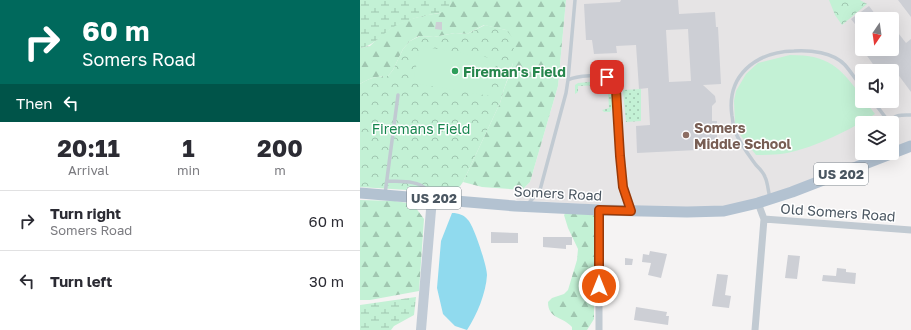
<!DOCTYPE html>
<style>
body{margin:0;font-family:"Golos Text",sans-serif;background:#f2f2f3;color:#2b2b33;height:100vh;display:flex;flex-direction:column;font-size:15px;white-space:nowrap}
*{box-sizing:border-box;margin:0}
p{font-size:13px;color:#7c7c81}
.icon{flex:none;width:22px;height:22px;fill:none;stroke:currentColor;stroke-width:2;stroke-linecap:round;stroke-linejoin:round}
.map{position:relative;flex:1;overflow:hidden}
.sheet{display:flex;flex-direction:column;background:#fff;width:360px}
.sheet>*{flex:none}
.banner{background:#00695c;color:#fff;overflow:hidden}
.needle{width:26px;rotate:193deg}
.controls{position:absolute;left:495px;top:12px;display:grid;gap:8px}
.controls a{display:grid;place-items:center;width:44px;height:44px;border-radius:4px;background:#fff;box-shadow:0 4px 16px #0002;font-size:20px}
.pin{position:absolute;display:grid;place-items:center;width:34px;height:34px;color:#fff;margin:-17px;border-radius:8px;box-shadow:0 2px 6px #0006}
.me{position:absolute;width:44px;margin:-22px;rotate:0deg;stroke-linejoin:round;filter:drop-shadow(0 0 3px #0008)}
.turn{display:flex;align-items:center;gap:14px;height:84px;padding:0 16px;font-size:18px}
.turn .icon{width:52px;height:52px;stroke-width:2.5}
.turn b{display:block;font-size:28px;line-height:34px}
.then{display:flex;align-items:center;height:38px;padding:0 16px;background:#0003;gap:8px;font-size:15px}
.eta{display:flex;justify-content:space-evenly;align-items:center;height:68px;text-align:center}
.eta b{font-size:24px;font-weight:700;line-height:28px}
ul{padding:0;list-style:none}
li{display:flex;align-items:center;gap:12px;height:60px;padding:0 16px;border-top:1px solid #e1e1e2}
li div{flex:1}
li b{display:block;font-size:15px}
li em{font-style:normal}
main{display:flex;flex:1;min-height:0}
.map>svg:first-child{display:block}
.education{fill:#e6e4e5;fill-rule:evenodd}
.grass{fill:url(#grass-dots)}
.forest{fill:url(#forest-firs)}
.wetland{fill:url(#wetland-marsh)}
.park{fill:url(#park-crowns)}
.pitch{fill:#c3f1d5}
.water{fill:#90daee}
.building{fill:#cdcfd5;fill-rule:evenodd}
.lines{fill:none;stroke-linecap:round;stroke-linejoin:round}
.lane{stroke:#c1cad2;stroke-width:3.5}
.street{stroke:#c1cad2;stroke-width:7}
.secondary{stroke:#c1cbd6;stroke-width:10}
.primary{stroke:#b3c2d1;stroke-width:11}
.route-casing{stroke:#983908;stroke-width:10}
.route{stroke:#ea580c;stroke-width:7}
.leisure-dot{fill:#2e9e5b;stroke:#fff;stroke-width:1.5}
.education-dot{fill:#8d6e63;stroke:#fff;stroke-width:1.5}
.labels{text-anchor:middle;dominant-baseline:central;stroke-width:3;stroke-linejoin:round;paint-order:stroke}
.shield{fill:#fff;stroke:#808990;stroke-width:1}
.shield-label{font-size:13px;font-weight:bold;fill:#4a5661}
.leisure-label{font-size:14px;font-weight:bold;fill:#27864d;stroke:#fff;text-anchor:start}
.education-label{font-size:14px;font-weight:bold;fill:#785e54;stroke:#fff;text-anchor:start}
.park-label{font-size:14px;fill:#17864f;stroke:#fff}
.street-label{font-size:14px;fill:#4a5661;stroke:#fff}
</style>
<main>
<section class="sheet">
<div class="banner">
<div class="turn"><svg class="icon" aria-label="right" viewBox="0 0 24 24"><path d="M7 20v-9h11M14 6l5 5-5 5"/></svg><div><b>60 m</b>Somers Road</div></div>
<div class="then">Then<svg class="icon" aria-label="left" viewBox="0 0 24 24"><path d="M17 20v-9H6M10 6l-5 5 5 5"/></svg></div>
</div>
<div class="eta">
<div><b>20:11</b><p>Arrival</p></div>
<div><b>1</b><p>min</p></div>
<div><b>200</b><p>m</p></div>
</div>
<ul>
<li><svg class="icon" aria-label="right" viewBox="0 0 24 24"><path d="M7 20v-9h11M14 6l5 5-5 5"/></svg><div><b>Turn right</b><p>Somers Road</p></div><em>60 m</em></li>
<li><svg class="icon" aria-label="left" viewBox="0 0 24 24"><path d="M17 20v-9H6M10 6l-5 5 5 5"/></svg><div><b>Turn left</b></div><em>30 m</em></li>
</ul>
</section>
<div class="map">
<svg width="551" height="330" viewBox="0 0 551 330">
<defs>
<pattern id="grass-dots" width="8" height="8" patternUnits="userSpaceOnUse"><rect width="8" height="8" fill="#c3f1d5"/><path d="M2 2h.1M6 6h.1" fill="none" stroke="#a0c6b0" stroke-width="1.8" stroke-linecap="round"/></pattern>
<pattern id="forest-firs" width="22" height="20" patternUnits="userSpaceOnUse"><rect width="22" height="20" fill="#c3f1d5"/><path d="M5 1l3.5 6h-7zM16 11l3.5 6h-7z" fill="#a0c6b0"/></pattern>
<pattern id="wetland-marsh" width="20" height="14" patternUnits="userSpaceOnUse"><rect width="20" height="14" fill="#c3f1d5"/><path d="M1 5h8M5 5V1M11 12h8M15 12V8" fill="none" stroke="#a0c6b0"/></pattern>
<pattern id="park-crowns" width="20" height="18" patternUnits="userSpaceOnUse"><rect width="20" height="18" fill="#c3f1d5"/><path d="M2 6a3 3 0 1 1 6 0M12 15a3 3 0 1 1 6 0" fill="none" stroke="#a0c6b0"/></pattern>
</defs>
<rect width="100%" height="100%" fill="#f5f3f3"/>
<path class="education" d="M206,0H551V141L532,148V123H502V153H520L418,192L379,205L336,208L261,206L156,200L162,190L170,182L198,86ZM502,19H532V49H502ZM502,71H532V101H502Z"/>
<path class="grass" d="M240,81C243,82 247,83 249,85C254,91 254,107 250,112H244L242,110L249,108L248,92L242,91L241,85L218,86V92L215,94V85L218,83Z
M281,89V121L266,122L263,91V90Z"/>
<path class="forest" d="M90,0H206L198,86L170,182L162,190L122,187L103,182L140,103L144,89L149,76L153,63L146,30L124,25L107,34L95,33L74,37L59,36L50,41L43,49L33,70L28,76C18,76 9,78 0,84V48L10,46L23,34L34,26L47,20L67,15L80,13L91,3Z
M0,200L35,201L53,204L64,219L59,291L10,300H0Z
M207,211L234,214V319L227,330H212V327C202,316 188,319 188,302L192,298L204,294L208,290L217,260L218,249L208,228L204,215Z"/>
<path class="wetland" d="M0,0H90L91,2L88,11C70,15 53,17 37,25C23,32 15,46 0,48Z
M56,297L54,315L34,326L31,330H0V305Z"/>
<path class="park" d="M469,0H500L507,4L482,25L475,15Z
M125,25L146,30L153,38L154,44L153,63L144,89L140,103L103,182L95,193L0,187V84C9,78 18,76 28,76L33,70L43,49L50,41L60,36L74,37L95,33L107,34Z"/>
<path class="pitch" d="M60,46L137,59L130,96L53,83Z
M430,55C469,55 480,67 502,97V101H505L515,114C490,130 456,147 427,153C417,155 406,155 396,155L378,132L375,123L374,101L376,91L386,74L398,63Z"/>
<path class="water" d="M92,213C99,213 104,215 108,220C114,226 127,266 127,275C126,293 117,315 107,330L95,326L83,314L77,288L81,241Z"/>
<path class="building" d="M261,0H318L319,14L355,12L356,27H358L361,84L343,85L355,96L356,102L352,106V121H357V149L277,153L276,126L290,125L288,88L279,89L276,45L256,46L257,53L234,54L232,40H226L224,4L260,2ZM328,29L331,81L309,82L306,30Z
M538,0H551V17Z
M509,6L519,19H502V33L491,19Z
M76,22H82V30L75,29Z
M532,25L546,43L551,39V92L531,65L523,71H518L502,49H532Z
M131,232L158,233V243H131Z
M183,237H212V245H206V249L183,247Z
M290,251L307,254L301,278L288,275L291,263L282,262L283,254L289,255Z
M428,255L440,256L437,279L425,278Z
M265,258L273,259L272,265H265Z
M477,268L486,269V272L496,273L495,284L462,281L463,275L476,276Z
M357,274L368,275L365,295L371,296L369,308L352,306Z
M276,307L307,312L306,316H309L308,325L274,320Z"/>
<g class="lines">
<path class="lane" d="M208,80L215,0
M513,101L529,122C536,114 541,115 551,115
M27,181C40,182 57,180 66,189V197
M25,194L38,95
M410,198C408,191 408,183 405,177C404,173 399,168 396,165C388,154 380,144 375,131C373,127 373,121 372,116C366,76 395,52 434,51C450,50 473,52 485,65C491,72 496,80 502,87
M168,204L180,190L206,93L208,80C216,76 243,73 250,79C254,82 255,86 256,90L260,156L263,187L270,208"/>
<path class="street" d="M239,210V330
M404,219L551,230
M395,330L404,219L398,203"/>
<path class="secondary" d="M61,330L72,198"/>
<path class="primary" d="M0,193L155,206L239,210L327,212L364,211L398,203L432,192L551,146"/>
</g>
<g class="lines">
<g class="route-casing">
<path id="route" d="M239,286V210L271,211L263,187L260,156L256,90C254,84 252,80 247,77"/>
</g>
<use href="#route" class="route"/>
</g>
<circle class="leisure-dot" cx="95" cy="71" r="4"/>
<circle class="education-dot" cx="326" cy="135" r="4"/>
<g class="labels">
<g class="shield">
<rect x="454" y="163" width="54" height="22" rx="3"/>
<rect x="47" y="187" width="54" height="22" rx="3"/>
</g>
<g class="shield-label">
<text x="481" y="174">US 202</text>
<text x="74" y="198">US 202</text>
</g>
<g class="leisure-label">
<text x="103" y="71">Fireman's Field</text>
</g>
<g class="education-label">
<text x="334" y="127">Somers<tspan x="334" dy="16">Middle School</tspan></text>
</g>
<g class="park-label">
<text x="61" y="128">Firemans Field</text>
</g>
<g class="street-label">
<text transform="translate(198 193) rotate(3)">Somers Road</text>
<text transform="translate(478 212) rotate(4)">Old Somers Road</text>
</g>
</g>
</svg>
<div class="controls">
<a><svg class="needle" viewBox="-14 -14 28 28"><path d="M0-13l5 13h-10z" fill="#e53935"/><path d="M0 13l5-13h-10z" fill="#7c7c81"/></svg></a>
<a><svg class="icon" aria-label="sound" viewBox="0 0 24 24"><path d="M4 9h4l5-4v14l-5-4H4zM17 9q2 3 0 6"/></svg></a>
<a><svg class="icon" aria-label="layers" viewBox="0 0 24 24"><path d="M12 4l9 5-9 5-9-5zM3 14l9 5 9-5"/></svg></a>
</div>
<div class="pin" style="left:247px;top:77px;background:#d93025"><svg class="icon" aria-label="arrive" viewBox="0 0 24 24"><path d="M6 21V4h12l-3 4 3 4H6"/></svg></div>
<svg class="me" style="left:239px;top:286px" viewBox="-20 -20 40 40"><circle r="17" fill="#ea580c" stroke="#fff" stroke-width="3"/><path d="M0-11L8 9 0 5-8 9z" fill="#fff"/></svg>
</div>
</main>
